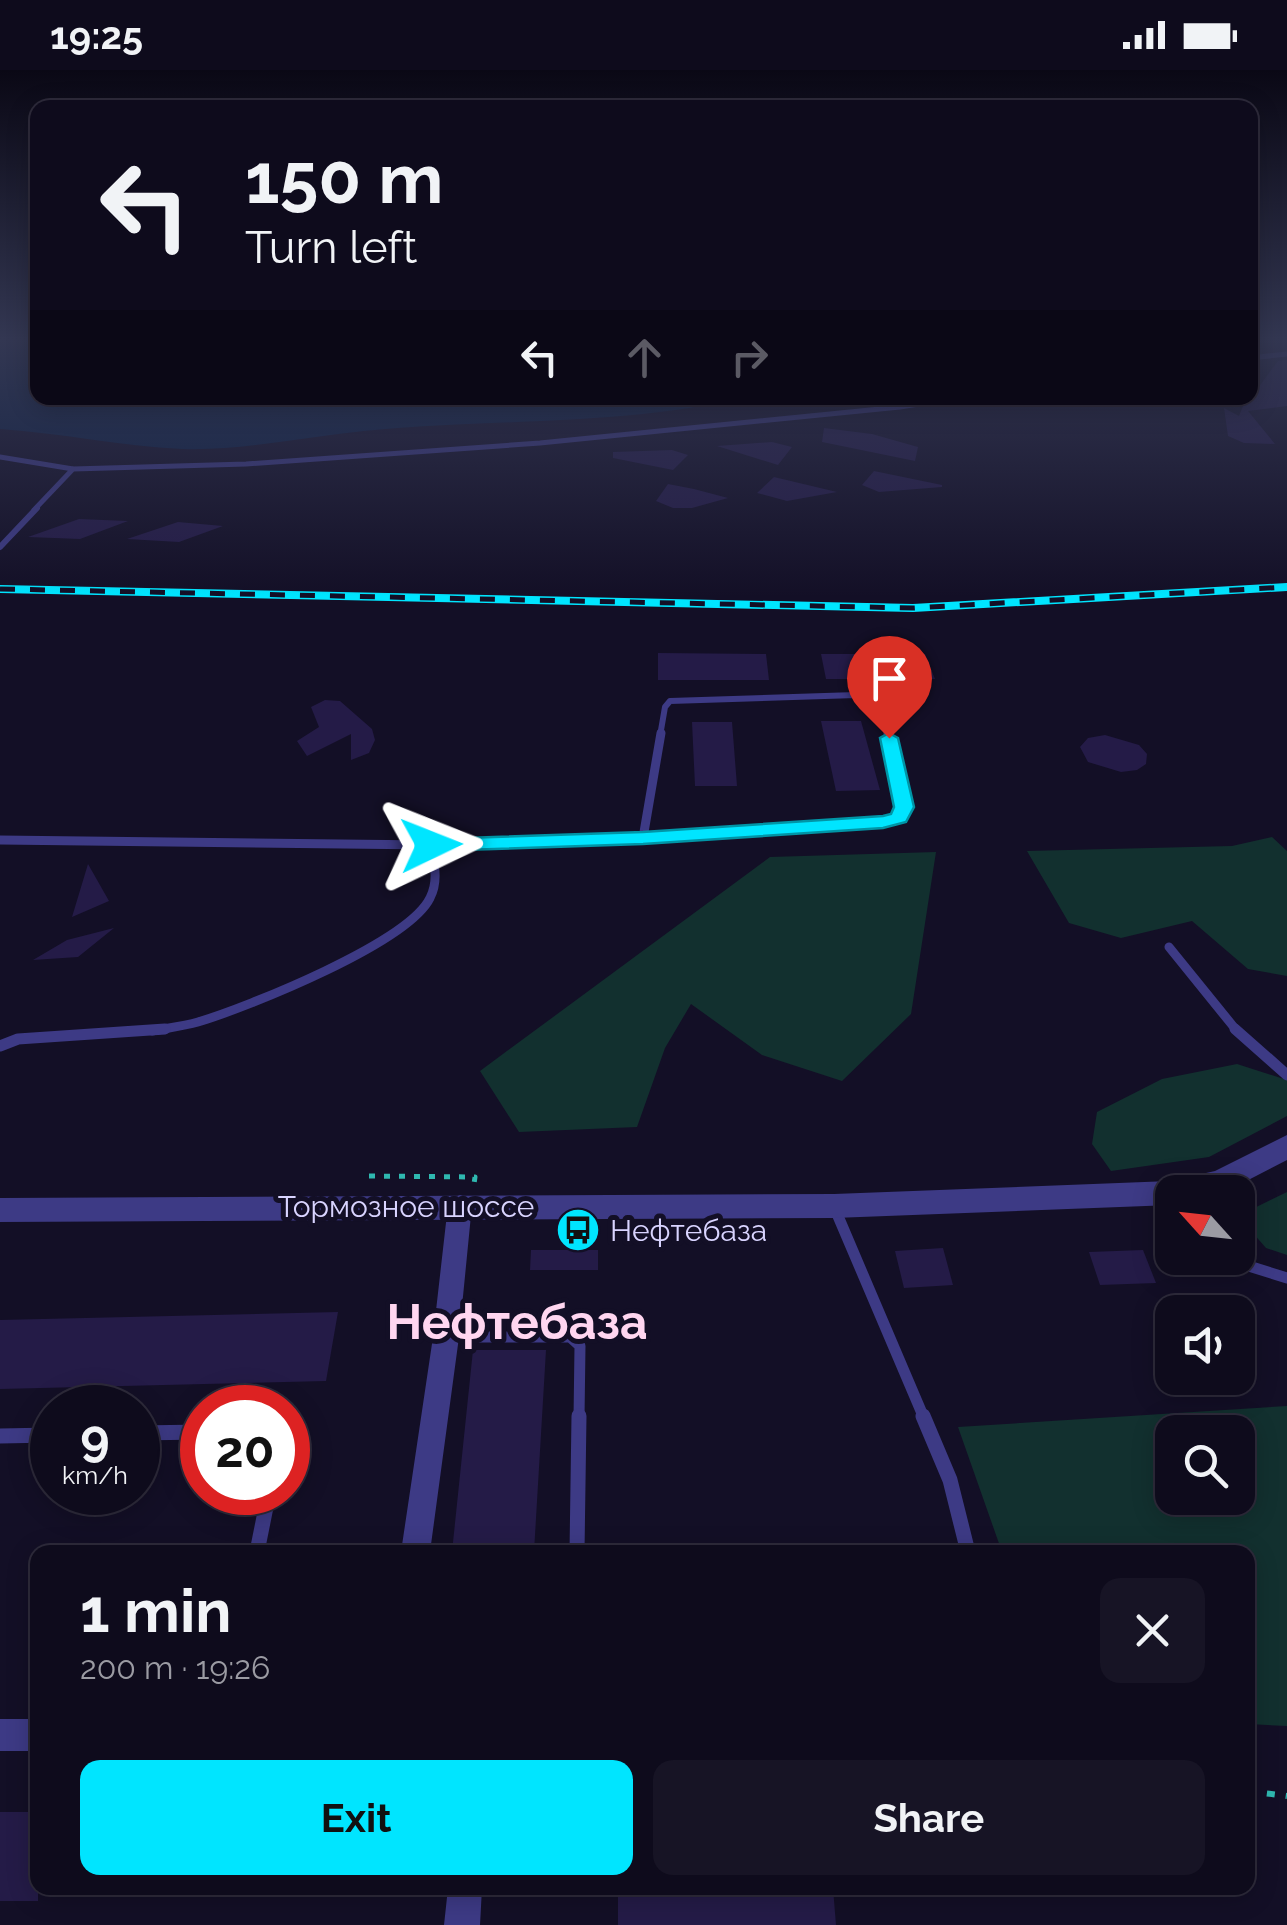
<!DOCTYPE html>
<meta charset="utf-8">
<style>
body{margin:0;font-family:Raleway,sans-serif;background:#171425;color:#f1f3f6;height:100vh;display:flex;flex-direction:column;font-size:38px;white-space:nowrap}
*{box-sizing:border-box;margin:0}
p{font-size:32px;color:#9b9ba3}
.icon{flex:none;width:55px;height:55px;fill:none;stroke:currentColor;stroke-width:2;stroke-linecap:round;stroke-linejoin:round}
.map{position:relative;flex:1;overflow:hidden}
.panel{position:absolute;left:30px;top:1475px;width:1225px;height:350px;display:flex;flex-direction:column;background:#0e0b1c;border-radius:20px;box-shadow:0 5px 25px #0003,0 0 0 2px #2e2b3b}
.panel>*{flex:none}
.guide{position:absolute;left:30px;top:30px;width:1228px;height:305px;border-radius:20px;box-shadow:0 5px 25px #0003,0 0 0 2px #2e2b3b;background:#0e0b1c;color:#f1f3f6;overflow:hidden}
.needle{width:65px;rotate:297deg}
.buttons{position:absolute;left:1155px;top:1105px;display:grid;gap:20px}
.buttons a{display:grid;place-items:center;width:100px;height:100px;border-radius:20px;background:#0e0b1c;box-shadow:0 5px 25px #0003,0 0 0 2px #2e2b3b;font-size:50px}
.speed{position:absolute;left:30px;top:1315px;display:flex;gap:20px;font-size:50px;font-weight:700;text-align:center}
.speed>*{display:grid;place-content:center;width:130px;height:130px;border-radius:50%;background:#0e0b1c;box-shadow:0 5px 25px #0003,0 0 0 2px #2e2b3b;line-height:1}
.speed small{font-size:25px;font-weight:400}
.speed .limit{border:15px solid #d22;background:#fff;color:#111}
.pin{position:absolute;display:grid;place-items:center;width:85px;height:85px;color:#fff;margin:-102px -42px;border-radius:50% 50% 50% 0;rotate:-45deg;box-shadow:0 0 10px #0007}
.pin .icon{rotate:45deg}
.me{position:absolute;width:110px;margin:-55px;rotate:88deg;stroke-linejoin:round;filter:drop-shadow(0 0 8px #0008)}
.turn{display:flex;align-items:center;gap:35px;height:210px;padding:0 50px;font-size:45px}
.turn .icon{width:130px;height:130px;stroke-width:2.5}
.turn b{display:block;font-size:70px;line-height:85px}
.lanes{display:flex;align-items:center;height:95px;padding:0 50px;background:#0003;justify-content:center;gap:50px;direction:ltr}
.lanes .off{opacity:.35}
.round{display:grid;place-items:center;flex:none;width:105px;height:105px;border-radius:20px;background:#171425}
.summary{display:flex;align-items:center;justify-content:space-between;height:170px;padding:0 50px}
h1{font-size:60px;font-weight:700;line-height:75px}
.action{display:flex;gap:20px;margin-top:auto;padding:20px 50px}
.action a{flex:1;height:115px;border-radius:20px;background:#00e5ff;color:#111;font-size:40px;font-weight:700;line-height:115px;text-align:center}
.action a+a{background:#171425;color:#f1f3f6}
.status{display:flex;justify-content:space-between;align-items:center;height:70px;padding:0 50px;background:#0e0b1c;direction:ltr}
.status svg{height:28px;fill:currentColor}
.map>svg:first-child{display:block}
.green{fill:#12302f;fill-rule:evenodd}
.water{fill:#0a1f44}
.building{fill:#241b47}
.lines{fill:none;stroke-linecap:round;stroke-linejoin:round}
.path-far1{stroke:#2fb8b0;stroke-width:5;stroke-dasharray:6 9;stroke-linecap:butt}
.path{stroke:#2fb8b0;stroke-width:6;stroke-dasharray:8 11;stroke-linecap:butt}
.service-far4{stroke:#3d3a85;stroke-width:5}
.service-far3{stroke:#3d3a85;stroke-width:6}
.service-far2{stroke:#3d3a85;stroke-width:9}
.service-far1{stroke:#3d3a85;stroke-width:11}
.service{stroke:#3d3a85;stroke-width:15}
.minor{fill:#3d3a85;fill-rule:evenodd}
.tertiary{fill:#3d3a85;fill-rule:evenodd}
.rail-casing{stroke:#00e5ff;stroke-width:8}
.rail{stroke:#130f26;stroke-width:5;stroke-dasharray:15;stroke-linecap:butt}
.route{fill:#00e5ff;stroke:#0095a6;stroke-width:2.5}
.labels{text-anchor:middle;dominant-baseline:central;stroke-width:10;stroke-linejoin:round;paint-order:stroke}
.street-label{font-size:30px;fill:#d9d4ff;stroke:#130f26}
.poi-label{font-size:30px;fill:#d9d4ff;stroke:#130f26;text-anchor:start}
.near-district-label{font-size:48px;font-weight:bold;fill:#ffd6f0;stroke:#130f26}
</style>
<div class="status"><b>19:25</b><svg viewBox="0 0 49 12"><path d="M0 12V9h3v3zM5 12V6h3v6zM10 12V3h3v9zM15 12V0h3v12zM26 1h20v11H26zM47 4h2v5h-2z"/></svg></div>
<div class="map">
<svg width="1287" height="1855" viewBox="0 0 1287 1855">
<rect width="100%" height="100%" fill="#130f26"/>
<path class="green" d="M1272,767L1287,781V906L1248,899L1192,851L1121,868L1069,853L1027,781L1232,776Z
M936,782L911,944L842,1011L762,985L691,934L665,978L637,1057L519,1062L480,1001L770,787Z
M1237,994L1287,1010V1046L1209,1087L1111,1101L1092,1074L1097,1042L1162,1009Z
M1287,1122V1185L1266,1178L1238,1146Z
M1287,1336V1656L1248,1654V1482H1002L958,1357ZM1238,1362V1428H1172V1362Z"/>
<path class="water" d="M0,267H37L38,328H743C612,357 494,348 364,361C303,367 243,381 182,379C120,376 61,363 0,359Z"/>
<path class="building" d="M1287,290V336L1248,341L1275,374L1244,373L1228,366L1224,338L1239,346L1253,312L1258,318L1278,291Z
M824,358L872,364L918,377L915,391L822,372Z
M772,372L792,377L778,395L717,376Z
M672,380L688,385L673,400L613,388V382Z
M874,401L942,415V417L879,422L862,415Z
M774,407L837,422L787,431L757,423Z
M668,414L694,419L728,428L692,438H673L656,431Z
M79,449L128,451L80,469L28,467Z
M178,452L223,456L179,472L127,469Z
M658,583L766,584L769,610H658Z
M821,584H925L935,609H826Z
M325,630L340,631L372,659L375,670L369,683L351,690V664L307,686L297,671L319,657L311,637Z
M821,651H861L880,720L836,721Z
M692,652H732L737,716H695Z
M1105,665L1139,675L1147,684L1146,694L1137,700L1121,702L1088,692L1080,677L1088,668Z
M88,794L109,831L72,847Z
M114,858L78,887L33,890L67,870Z
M943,1178L953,1215L904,1218L895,1181Z
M531,1180H598V1200H530Z
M1143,1180L1156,1213L1100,1215L1089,1182Z
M338,1242L326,1311L0,1319V1250Z
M473,1280H546L534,1482H452Z
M0,1742H38V1831H0Z
M618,1818H833L836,1855H618Z"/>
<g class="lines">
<path class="path-far1" d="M369,1106L475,1107L474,1114"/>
<path class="path" d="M1248,1721L1287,1726"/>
<path class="service-far4" d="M1250,288L1287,284
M900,337L957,328
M0,387L73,399L246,394L540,373L900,337L888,328
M34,440L73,399"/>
<path class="service-far3" d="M0,477L37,438
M660,666L665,637L670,631L856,625L882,634L889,666"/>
<path class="service-far2" d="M643,768L661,663
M643,768L883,752L899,747L904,737L888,663
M0,770L431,775L643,768
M1169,877L1237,961
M152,961C168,958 184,956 198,952C248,937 408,873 430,828C439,811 434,793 431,775"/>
<path class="service-far1" d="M1235,959L1287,1005
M0,976L18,969L165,959
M835,1139L924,1348
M1223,1188L1287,1208
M446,1267H570L580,1276L579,1348"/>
<path class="service" d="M923,1346L950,1410L968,1482
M138,1363L202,1362
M0,1366L52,1365
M257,1482L269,1422
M577,1482L579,1346"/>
<path class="minor" d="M460,1125L468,1128L472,1135L459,1267L430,1482H401L433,1267L448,1135L452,1128Z
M0,1649H38V1681H0Z
M448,1818H482L480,1855H444Z"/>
<path class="tertiary" d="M1287,1065V1090L1225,1122H1172V1135L834,1148L0,1152V1128L834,1124L1170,1111L1215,1101Z"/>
<g class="rail-casing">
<path id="rail" d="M0,519L913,538L1287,517"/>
</g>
<use href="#rail" class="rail"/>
</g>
<linearGradient id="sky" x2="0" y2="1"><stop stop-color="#0a0815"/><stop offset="0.51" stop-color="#333752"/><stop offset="1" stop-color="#333752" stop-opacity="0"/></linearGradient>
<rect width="1287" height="527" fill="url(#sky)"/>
<path class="route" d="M889,663L898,668L914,737L906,752L883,758L643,774L431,781L421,775L431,769L643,762L883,746L891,744L894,737L880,668Z"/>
<defs>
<g id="bus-disc" transform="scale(2.25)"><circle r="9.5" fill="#00e5ff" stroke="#130f26"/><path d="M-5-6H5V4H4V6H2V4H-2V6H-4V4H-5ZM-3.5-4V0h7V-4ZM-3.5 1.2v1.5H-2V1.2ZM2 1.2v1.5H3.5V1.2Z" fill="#111"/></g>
</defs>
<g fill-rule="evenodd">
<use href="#bus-disc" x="578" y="1160"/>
</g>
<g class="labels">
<g class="street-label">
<text x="406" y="1136">Тормозное шоссе</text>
</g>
<g class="poi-label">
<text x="610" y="1160">Нефтебаза</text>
</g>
<g class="near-district-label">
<text x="517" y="1252">Нефтебаза</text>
</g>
</g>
</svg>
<div class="buttons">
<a><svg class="needle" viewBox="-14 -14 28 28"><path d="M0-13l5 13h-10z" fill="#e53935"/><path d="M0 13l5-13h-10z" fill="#9b9ba3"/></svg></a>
<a><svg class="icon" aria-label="sound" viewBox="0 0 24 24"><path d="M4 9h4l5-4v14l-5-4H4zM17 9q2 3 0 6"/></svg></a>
<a><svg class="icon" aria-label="search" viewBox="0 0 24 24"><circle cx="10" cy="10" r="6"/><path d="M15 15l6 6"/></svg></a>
</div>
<div class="speed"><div>9<small>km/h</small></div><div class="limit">20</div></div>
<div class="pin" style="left:889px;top:668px;background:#d93025"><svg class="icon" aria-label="arrive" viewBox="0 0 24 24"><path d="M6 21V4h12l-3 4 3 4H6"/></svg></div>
<svg class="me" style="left:431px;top:775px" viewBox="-20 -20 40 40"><path d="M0-17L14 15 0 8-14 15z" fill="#00e5ff" stroke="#fff" stroke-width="4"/></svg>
<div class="guide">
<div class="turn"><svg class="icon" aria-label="left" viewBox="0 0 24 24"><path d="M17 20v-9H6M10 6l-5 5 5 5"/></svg><div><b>150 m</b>Turn left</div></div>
<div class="lanes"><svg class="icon" aria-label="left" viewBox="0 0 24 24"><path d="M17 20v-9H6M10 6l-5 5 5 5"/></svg><svg class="icon off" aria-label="ahead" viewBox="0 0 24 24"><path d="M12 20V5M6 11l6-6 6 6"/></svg><svg class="icon off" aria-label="right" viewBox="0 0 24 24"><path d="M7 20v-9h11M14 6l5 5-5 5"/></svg></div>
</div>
<section class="panel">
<div class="summary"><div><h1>1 min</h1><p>200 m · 19:26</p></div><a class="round"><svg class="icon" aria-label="close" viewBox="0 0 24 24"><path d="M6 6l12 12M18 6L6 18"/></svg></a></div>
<div class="action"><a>Exit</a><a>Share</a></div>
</section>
</div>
